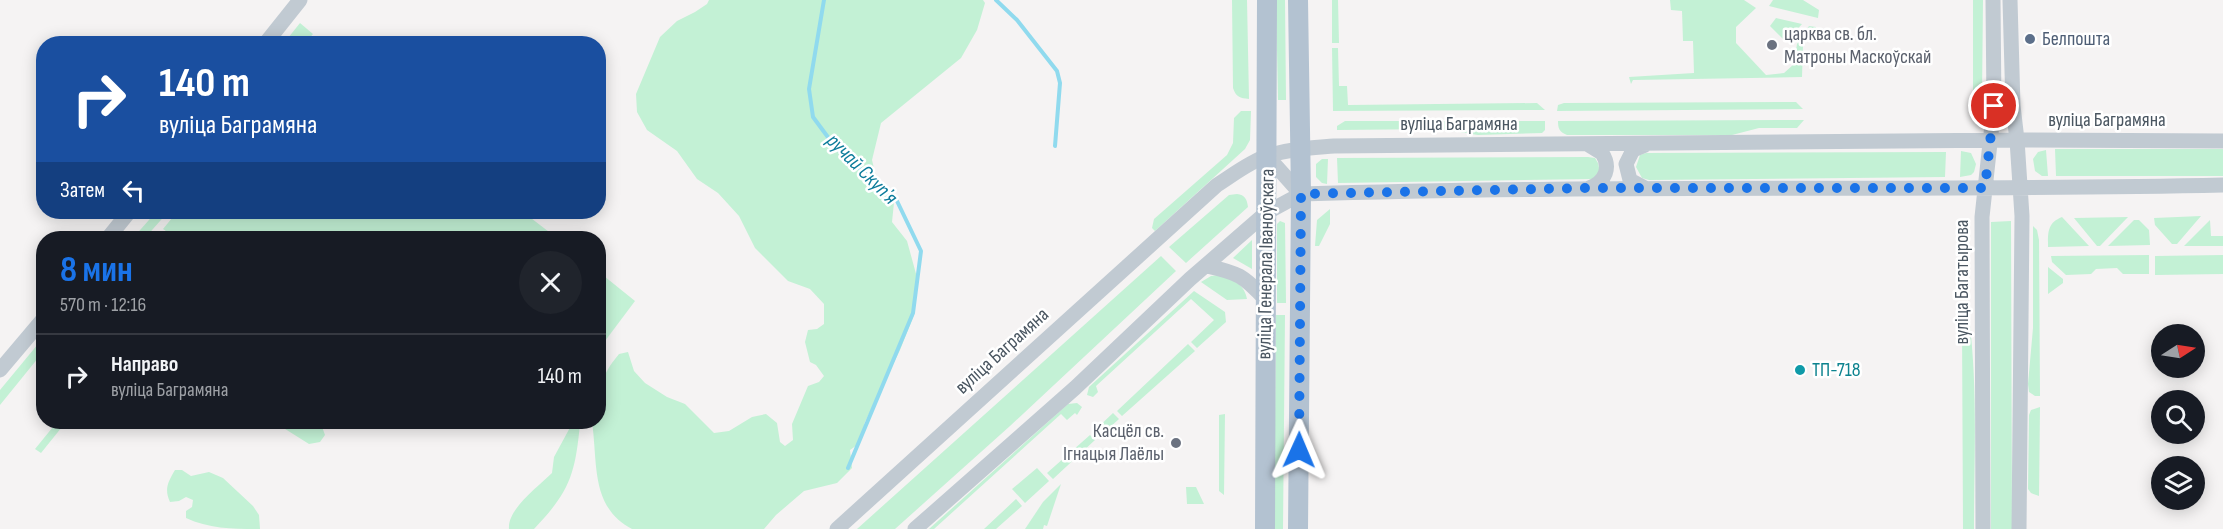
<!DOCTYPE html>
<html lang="ru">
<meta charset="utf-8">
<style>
body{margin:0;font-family:"Sofia Sans Condensed",sans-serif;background:#20242c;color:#f1f3f6;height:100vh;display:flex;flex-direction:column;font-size:22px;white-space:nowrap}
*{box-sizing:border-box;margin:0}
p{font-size:20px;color:#9ea1a6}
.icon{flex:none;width:33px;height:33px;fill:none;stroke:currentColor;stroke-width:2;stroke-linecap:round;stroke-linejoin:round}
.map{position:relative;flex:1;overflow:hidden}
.side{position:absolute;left:36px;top:231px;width:570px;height:198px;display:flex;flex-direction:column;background:#171b24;border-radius:24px;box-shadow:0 3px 15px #0003}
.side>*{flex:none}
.hud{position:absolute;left:36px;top:36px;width:570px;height:183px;border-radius:24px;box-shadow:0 3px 15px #0003;background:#1a4fa0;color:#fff;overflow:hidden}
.needle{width:39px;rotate:78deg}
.controls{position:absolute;left:2151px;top:324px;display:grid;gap:12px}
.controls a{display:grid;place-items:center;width:54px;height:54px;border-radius:50%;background:#171b24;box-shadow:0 3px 15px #0003;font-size:30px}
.pin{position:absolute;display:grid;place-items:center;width:51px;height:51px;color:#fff;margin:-26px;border:3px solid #fff;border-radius:50%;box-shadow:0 2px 6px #0007}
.me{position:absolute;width:66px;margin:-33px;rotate:1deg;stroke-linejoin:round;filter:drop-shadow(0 0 4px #0008)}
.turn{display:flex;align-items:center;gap:21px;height:126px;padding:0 24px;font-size:27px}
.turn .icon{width:78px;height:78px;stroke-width:2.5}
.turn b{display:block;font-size:42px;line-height:51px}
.then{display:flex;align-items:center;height:57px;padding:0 24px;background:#0003;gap:12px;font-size:22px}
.round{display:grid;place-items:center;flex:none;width:63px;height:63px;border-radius:32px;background:#20242c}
.head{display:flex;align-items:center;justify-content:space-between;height:102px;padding:0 24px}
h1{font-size:36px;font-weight:700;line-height:45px;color:#1a73e8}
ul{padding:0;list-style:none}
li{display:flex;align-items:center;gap:18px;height:84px;padding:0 24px;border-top:2px solid #363941}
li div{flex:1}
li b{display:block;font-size:22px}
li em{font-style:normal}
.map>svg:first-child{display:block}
.green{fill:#c3f1d5}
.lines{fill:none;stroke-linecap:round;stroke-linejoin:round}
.stream{stroke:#90daee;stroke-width:4}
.tertiary{stroke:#c1cad2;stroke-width:15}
.primary{stroke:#b3c2d1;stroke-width:20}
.route{stroke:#1a73e8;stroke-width:10;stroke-dasharray:0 18}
.service-dot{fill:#5c6f8a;stroke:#fff;stroke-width:2}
.worship-dot{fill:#6b7280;stroke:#fff;stroke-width:2}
.culture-dot{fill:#0f9aa8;stroke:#fff;stroke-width:2}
.labels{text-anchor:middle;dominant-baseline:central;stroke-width:5;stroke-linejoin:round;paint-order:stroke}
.worship-label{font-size:20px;fill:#5b616d;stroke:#fff;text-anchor:start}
.service-label{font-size:20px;fill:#4e5e75;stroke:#fff;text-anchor:start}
.street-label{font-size:20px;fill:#4a5661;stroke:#fff}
.culture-label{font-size:20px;fill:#0d838f;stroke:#fff;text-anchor:start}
.water-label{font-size:21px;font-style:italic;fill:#0c7c9b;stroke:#fff}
</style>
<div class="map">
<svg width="2223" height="529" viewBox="0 0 2223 529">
<rect width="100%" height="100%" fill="#f5f3f3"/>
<path class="green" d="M709,0H983L985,3L977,30L961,58L881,123L872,160L876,177L895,193L892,222L907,241L918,281L914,315L900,350L865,422L860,443L850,450L852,468L837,483L804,491L776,515L764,529H632C590,507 598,463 592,422H598C598,391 599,378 619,354L628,352L634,371L645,383L667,397L685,404L714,433L729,431L752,417L766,414L777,423L780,442L785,446L793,440L792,424L808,386L819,382L824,376L816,365L810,362L805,342L808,330L817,329L824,324V304L810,289L788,281L755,248L739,216L718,193L697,179L677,151L647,130L637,112L636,94L660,37L677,21L695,12L707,4Z
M1232,0H1247L1249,99C1240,98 1236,97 1233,88Z
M1276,0H1285L1286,100H1278Z
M1332,0H1338L1339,43H1332Z
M1670,0H1744L1756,8L1736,27V43L1766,75L1784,73L1794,64L1797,44L1809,26L1816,27V31L1809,33L1803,45L1802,77L1633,80L1631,84L1629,77L1694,73L1693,41H1683L1682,11L1671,10Z
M1773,0H1803L1819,10L1818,18L1769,6Z
M1973,0H1983L1982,97L1973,95Z
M1776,18L1802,24L1786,42L1770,26Z
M300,23L313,34L305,43H284Z
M1332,48H1338L1339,86H1347L1348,105L1537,103L1545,110L1333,111Z
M1796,102L1803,109L1557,111L1558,105L1564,103Z
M1241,111H1251L1250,140L1245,149L1155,231L1152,228L1154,219L1227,155L1233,143L1234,118Z
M1804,120L1797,128H1759L1732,135H1567C1559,132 1558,128 1558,121Z
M1345,121H1545V130L1542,133L1478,135L1441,129L1337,130V126Z
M2055,149H2223V176H2056Z
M2046,150L2048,176H2042L2035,171L2033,159L2038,152Z
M1961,151L1971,153L1976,164L1974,172L1971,175L1960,177Z
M1946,152L1945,177L1649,180L1642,178L1636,167L1640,155L1646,153Z
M1588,157L1595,158L1598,163L1600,172L1593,179L1338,183L1337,158Z
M1322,159H1328L1327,184L1322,183L1316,177V164Z
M1237,194C1245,195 1247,199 1248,207L1186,263L1169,247L1229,195Z
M1330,209V224L1319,246H1315L1317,220Z
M156,212H168L145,238H133Z
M177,212H523L557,238H176L163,229Z
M2201,216L2177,244H2172L2155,225L2154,218Z
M2062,217L2089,246L2048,247C2048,233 2047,223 2062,217Z
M2128,217L2100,246H2097L2074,218Z
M2134,220H2139L2149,230L2150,245L2108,246Z
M2210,220L2211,236H2223V246H2184Z
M1280,221L1285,223L1286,303H1277V224Z
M2011,221L2012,529H1991V222Z
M2033,226L2037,230L2039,240L2040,396H2035L2029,392L2028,384L2033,328Z
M1252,240V269L1233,258Z
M2149,255V274H2123L2117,268L2096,269L2091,274L2066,275L2052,262L2051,256Z
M2223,255V274L2155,275V256Z
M1161,256L1176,271L1010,426L895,529H857Z
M2048,267L2063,279V283L2048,294Z
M599,272L635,301L599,349Z
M1219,275C1231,276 1245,285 1247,299L1227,300L1201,282L1211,276Z
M1194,291L1225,312L1226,322L1197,348L1191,342L1214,320L1191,299L1096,386L1098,392L1093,397L1087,395L1089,387Z
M1276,315H1285L1283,529H1274Z
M1969,318C1978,387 1974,459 1974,529H1963L1962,324Z
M43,338V352L0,405V390Z
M1188,344L1195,351L1122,416L1117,411Z
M1077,403L1082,407L1077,415L1075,413L1067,420L1061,414L934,529H929L1059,412L1068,404Z
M2040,407L2039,496L2031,493L2028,489L2029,415L2031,410Z
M1113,413L1119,419L1098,438L1093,432Z
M1225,414L1224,495L1219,491V415Z
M57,422H66L41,453L35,449Z
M274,422H317L321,424L325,435L320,442L309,444Z
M573,422L580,424C575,475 570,491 534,529H509C507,509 539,486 552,473L554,457Z
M1090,435L1095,440L1053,479L1047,473Z
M1037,468L1049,481L1025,503L1012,489Z
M175,470H182L191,476L209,472L223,478L253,506L259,515L260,529C235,529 209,529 186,518V511L192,507L193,500L186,497L179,501L170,502C164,489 168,482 175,470Z
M1061,484L1047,526L1044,525L1043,529H1025L1043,502Z
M1186,487H1196L1204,504H1187Z
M1016,499L1022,506L996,529H984Z"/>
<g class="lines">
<path class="stream" d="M824,0L809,89L813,117L836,148L897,201L921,251L913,313L848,468
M996,0L1017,20L1057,71L1060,83L1055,146"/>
<path class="tertiary" d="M2010,0L2013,106L2017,140L2022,216L2019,529
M265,44L300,0
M1589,145L1602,153C1611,167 1606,182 1589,188
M1267,156L1301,194
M1645,188L1630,180L1626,164L1633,150L1645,145
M108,238L129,212
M1207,266C1238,273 1243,275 1265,299
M0,370L44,318
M837,529L1217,185C1233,175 1249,162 1267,156C1288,149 1311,148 1334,146L2017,140L2223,141
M915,529L1075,388L1190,279L1266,213L1301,194C1608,184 1916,192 2223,185
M1983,529L1982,217L1994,106L1993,0"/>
<path class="primary" d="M1265,529L1267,0
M1298,529L1301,194L1298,0"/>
</g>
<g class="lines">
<path class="route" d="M1299,450L1301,194L1589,188H1985L1994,106"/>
</g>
<circle class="service-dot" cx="2030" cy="39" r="6"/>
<g class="worship-dot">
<circle cx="1772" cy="45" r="6"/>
<circle cx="1176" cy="443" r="6"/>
</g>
<circle class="culture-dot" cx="1800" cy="370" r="6"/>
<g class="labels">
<g class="worship-label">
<text x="1784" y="34">царква св. бл.<tspan x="1784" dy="23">Матроны Маскоўскай</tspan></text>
<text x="1164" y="431" text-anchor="end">Касцёл св.<tspan x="1164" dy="23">Ігнацыя Лаёлы</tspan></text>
</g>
<g class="service-label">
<text x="2042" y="39">Белпошта</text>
</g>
<g class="street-label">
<text x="2107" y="120">вуліца Баграмяна</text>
<text x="1459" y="124">вуліца Баграмяна</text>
<text transform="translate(1266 264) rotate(-89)">вуліца Генерала Іваноўскага</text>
<text transform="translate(1962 282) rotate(-90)">вуліца Багатырова</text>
<text transform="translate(1002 351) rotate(-42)">вуліца Баграмяна</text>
</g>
<g class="culture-label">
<text x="1812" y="370">ТП-718</text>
</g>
<g class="water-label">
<text transform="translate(862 169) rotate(45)">ручай Скупʼя</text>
</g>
</g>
</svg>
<div class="controls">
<a><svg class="needle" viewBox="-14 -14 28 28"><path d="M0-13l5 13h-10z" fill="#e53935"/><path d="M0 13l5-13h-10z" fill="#9ea1a6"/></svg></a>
<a><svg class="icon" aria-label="search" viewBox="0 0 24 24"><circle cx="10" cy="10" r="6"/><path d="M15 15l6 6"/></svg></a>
<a><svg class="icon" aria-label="layers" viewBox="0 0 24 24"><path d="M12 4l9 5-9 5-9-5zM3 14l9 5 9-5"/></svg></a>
</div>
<div class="pin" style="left:1994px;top:106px;background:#d93025"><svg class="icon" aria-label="arrive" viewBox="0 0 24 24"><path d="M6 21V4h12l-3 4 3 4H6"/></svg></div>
<svg class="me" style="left:1299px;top:450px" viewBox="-20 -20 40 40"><path d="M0-17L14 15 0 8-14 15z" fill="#1a73e8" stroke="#fff" stroke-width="4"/></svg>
<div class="hud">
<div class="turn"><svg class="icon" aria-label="right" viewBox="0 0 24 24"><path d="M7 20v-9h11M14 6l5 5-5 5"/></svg><div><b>140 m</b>вуліца Баграмяна</div></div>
<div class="then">Затем<svg class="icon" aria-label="left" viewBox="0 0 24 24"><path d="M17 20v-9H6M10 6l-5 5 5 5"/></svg></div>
</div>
<section class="side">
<div class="head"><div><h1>8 мин</h1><p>570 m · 12:16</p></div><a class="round"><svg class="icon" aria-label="close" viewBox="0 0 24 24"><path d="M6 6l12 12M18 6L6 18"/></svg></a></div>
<ul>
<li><svg class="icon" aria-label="right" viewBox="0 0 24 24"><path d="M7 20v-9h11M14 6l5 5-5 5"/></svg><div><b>Направо</b><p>вуліца Баграмяна</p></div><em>140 m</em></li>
</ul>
</section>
</div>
